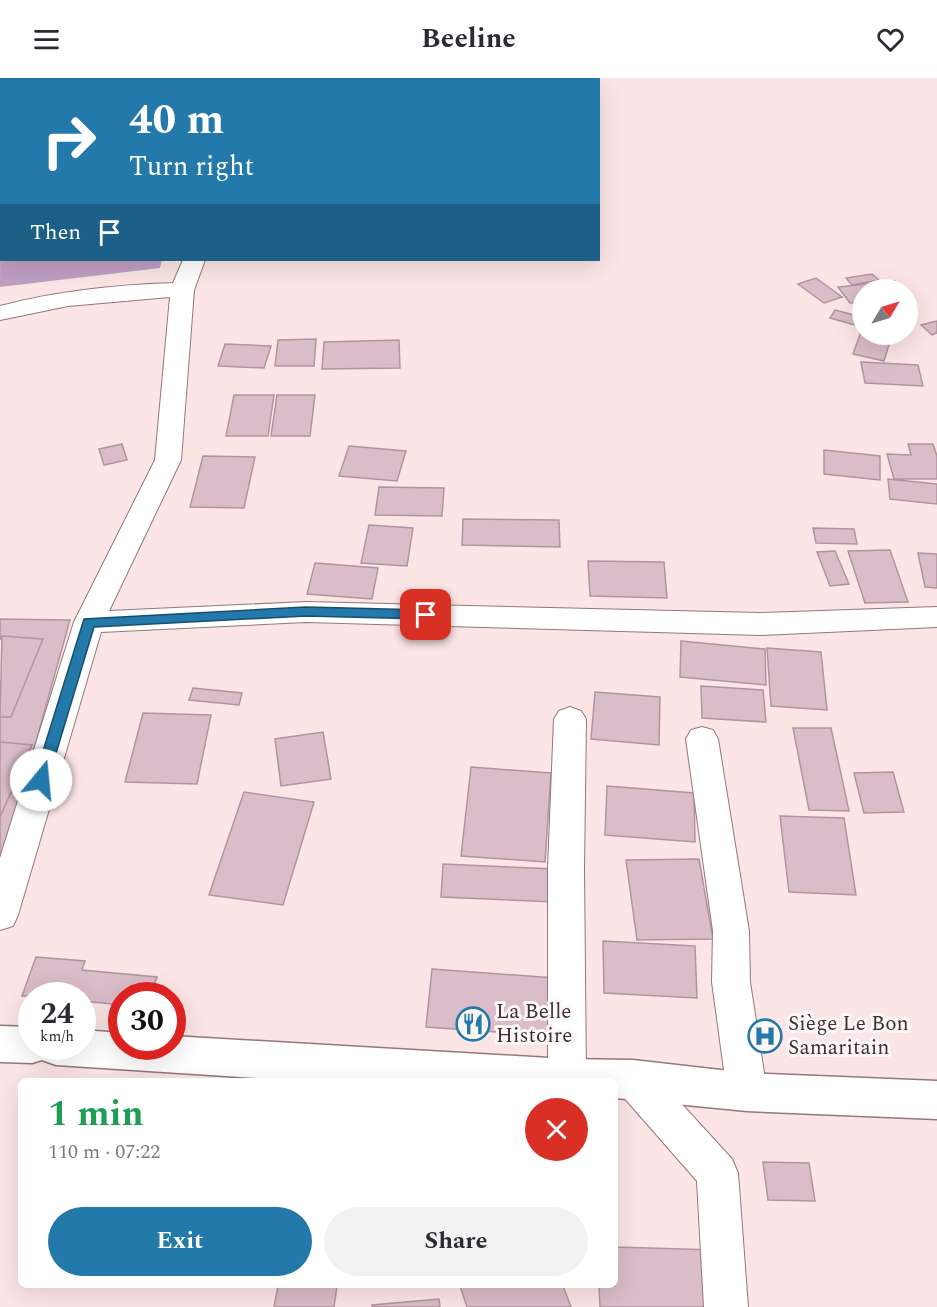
<!DOCTYPE html>
<meta charset="utf-8">
<style>
body{margin:0;font-family:Spectral,serif;background:#f2f2f3;color:#2b2b33;height:100vh;display:flex;flex-direction:column;font-size:22px;white-space:nowrap}
*{box-sizing:border-box;margin:0}
p{font-size:20px;color:#7c7c81}
.icon{flex:none;width:33px;height:33px;fill:none;stroke:currentColor;stroke-width:2;stroke-linecap:round;stroke-linejoin:round}
.map{position:relative;flex:1;overflow:hidden}
.panel{position:absolute;left:18px;top:1000px;width:600px;height:210px;display:flex;flex-direction:column;background:#fff;border-radius:9px;box-shadow:0 6px 24px #0002}
.panel>*{flex:none}
.top-card{position:absolute;left:0px;top:0px;width:600px;height:183px;box-shadow:0 6px 24px #0002;background:#2379a9;color:#fff;overflow:hidden}
.needle{width:39px;rotate:52deg}
.tools{position:absolute;left:852px;top:201px;display:grid;gap:12px}
.tools a{display:grid;place-items:center;width:66px;height:66px;border-radius:50%;background:#fff;box-shadow:0 6px 24px #0002;font-size:30px}
.speed{position:absolute;left:18px;top:904px;display:flex;gap:12px;font-size:30px;font-weight:700;text-align:center}
.speed>*{display:grid;place-content:center;width:78px;height:78px;border-radius:50%;background:#fff;box-shadow:0 6px 24px #0002;line-height:1}
.speed small{font-size:15px;font-weight:400}
.speed .limit{border:9px solid #d22;background:#fff;color:#111}
.pin{position:absolute;display:grid;place-items:center;width:51px;height:51px;color:#fff;margin:-26px;border-radius:12px;box-shadow:0 3px 9px #0006}
.me{position:absolute;width:66px;margin:-33px;rotate:17deg;stroke-linejoin:round;filter:drop-shadow(0 0 4px #0008)}
.turn{display:flex;align-items:center;gap:21px;height:126px;padding:0 30px;font-size:27px}
.turn .icon{width:78px;height:78px;stroke-width:2.5}
.turn b{display:block;font-size:42px;line-height:51px}
.then{display:flex;align-items:center;height:57px;padding:0 30px;background:#0003;gap:12px;font-size:22px}
.round{display:grid;place-items:center;flex:none;width:63px;height:63px;border-radius:32px;background:#f2f2f3}
.overview{display:flex;align-items:center;justify-content:space-between;height:102px;padding:0 30px}
h1{font-size:36px;font-weight:700;line-height:45px;color:#1e9e55}
.cta{display:flex;gap:12px;margin-top:auto;padding:12px 30px}
.cta a{flex:1;height:69px;border-radius:36px;background:#2379a9;color:#fff;font-size:24px;font-weight:700;line-height:69px;text-align:center}
.cta a+a{background:#f2f2f3;color:#2b2b33}
header{display:flex;justify-content:space-between;align-items:center;height:78px;padding:0 30px;background:#fff;font-size:27px;font-weight:700}
.map>svg:first-child{display:block}
.water{fill:#c09ec4}
.building{fill:#dbbcc9;stroke:#b294a0;stroke-width:1.5}
.lines{fill:none;stroke-linecap:round;stroke-linejoin:round}
.street-casing{stroke:#967777;stroke-width:2}
.secondary-casing{stroke:#967777;stroke-width:3}
.street{fill:#fff;fill-rule:evenodd}
.secondary{fill:#fff;fill-rule:evenodd}
.route{fill:#2379a9;stroke:#174f6e;stroke-width:1.5}
.labels{text-anchor:middle;dominant-baseline:central;stroke-width:6;stroke-linejoin:round;paint-order:stroke}
.near-poi-label{font-size:21px;fill:#3d3030;stroke:#fef7f7;text-anchor:start}
</style>
<header><svg class="icon" aria-label="menu" viewBox="0 0 24 24"><path d="M4 6h16M4 12h16M4 18h16"/></svg>Beeline<svg class="icon" aria-label="heart" viewBox="0 0 24 24"><path d="M12 20l-8-8c-3-5 5-10 8-4 3-6 11-1 8 4z"/></svg></header>
<div class="map">
<svg width="937" height="1229" viewBox="0 0 937 1229">
<rect width="100%" height="100%" fill="#fbe6e5"/>
<path class="water" d="M1,14L2,182H162L160,190L0,209Z"/>
<path class="building" d="M872,196L879,202L852,207L846,200Z
M816,200L842,219L824,225L798,206Z
M895,203L901,212H862V224L850,225L838,209Z
M835,232L862,239V249L830,240Z
M937,243V255L932,257L921,247Z
M862,251V256L892,257L884,283L853,276Z
M316,261L314,288H275L278,262Z
M399,262L400,290L322,291L324,264Z
M225,266L271,268L264,290L218,288Z
M861,284L918,287L923,308L865,305Z
M234,317H274L268,358H226Z
M277,317H315L310,358H271Z
M122,366L127,382L104,387L99,371Z
M908,366H933L937,378V401H894L887,376L911,377Z
M349,368L406,373L397,403L339,398Z
M824,372L880,378V402L824,396Z
M203,378L255,379L244,430L190,429Z
M888,401L937,406V426L890,421Z
M379,409L444,410L442,438L375,437Z
M463,441L559,442L560,469L462,467Z
M369,447L413,450L407,488L361,485Z
M813,450L854,451L857,466L816,465Z
M890,472L908,524L865,525L848,473Z
M835,473L849,506L830,508L817,474Z
M918,475L937,476V510L925,509Z
M588,483L664,484L667,520L590,518Z
M315,485L378,490L372,521L307,516Z
M0,541L70,542L0,792V739L32,667L0,664V639H11L43,561L2,558L0,562Z
M2,558L43,561L11,639H0Z
M681,563L765,571L766,607L680,599Z
M767,570L821,574L827,632L771,628Z
M701,608L763,612L766,644L702,640Z
M193,610L242,615L239,627L189,622Z
M595,614L660,619L659,667L591,661Z
M143,635L211,637L197,706L125,704Z
M793,650H831L849,733L809,732Z
M323,654L331,701L281,708L275,661Z
M0,664L32,667L0,739Z
M471,689L551,695L545,784L461,778Z
M893,694L904,734L864,735L854,695Z
M607,708L694,715L695,764L605,757Z
M244,714L314,724L283,827L209,817Z
M780,738L844,740L856,817L789,814Z
M699,781L713,861L637,862L626,782Z
M443,786L556,791V824L441,819Z
M603,863L695,868L697,920L604,915Z
M36,879L85,883L82,892L157,899L151,918H122V927L82,923V918H22Z
M432,891L555,900L553,958L426,949Z
M763,1084L809,1085L815,1123L768,1122Z
M615,1169L717,1172L722,1229H600L599,1208H615Z
M278,1208H337L334,1229H274Z
M460,1208H563L571,1229H467Z
M439,1221L440,1229H372V1227Z"/>
<g class="lines">
<g class="street-casing">
<path id="street" d="M225,0H245L225,2Z
M183,182H205L194,212L181,382L109,533L306,524L760,535L937,529V549L760,557L306,544L101,554L18,837L13,848L0,852V780L74,544L155,382L170,219L68,228L0,242V228C57,213 114,207 173,205Z
M570,629L581,633L586,641L584,790L586,1000L584,1004H548V790L554,641L559,633Z
M702,649L713,652L718,661L749,853L750,904L767,1014L761,1027L747,1032L733,1027L727,1014L712,904L713,853L686,661L691,652Z
M633,983L647,988L732,1081L738,1095L748,1229H704L697,1103L619,1014L613,1001L619,988Z"/>
</g>
<g class="secondary-casing">
<path id="secondary" d="M0,948L32,949V969H82V952L122,955V969H172V958L566,981L633,982L747,995L937,1003V1041L747,1033L615,1020V1004H319L56,987L42,982L32,985L0,984Z"/>
</g>
<use href="#street" class="street"/>
<use href="#secondary" class="secondary"/>
</g>
<path class="route" d="M306,529L426,532L432,537L426,541L306,538L94,549L48,702L46,706H36L34,702L84,541Z"/>
<defs>
<g id="restaurant-ring" transform="scale(1.725)"><circle r="9.5" fill="#fef7f7" stroke="#2379a9" stroke-width="1.5"/><path d="M-5-6h1v4h1v-4h1v4h1v-4h1v5L-1.5 .5V6h-2V.5L-5-1ZM5-6V6H3V1.5H1.5Q1.5-4 5-6Z" fill="#2379a9"/></g>
<g id="hospital-ring" transform="scale(1.725)"><circle r="9.5" fill="#fef7f7" stroke="#2379a9" stroke-width="1.5"/><path d="M-5-5h3v3.5h4V-5h3V5h-3V1.5h-4V5h-3Z" fill="#2379a9"/></g>
</defs>
<g fill-rule="evenodd">
<use href="#restaurant-ring" x="473" y="946"/>
<use href="#hospital-ring" x="765" y="958"/>
</g>
<g class="labels">
<g class="near-poi-label">
<text x="496" y="934">La Belle<tspan x="496" dy="24">Histoire</tspan></text>
<text x="788" y="946">Siège Le Bon<tspan x="788" dy="24">Samaritain</tspan></text>
</g>
</g>
</svg>
<div class="tools">
<a><svg class="needle" viewBox="-14 -14 28 28"><path d="M0-13l5 13h-10z" fill="#e53935"/><path d="M0 13l5-13h-10z" fill="#7c7c81"/></svg></a>
</div>
<div class="speed"><div>24<small>km/h</small></div><div class="limit">30</div></div>
<div class="pin" style="left:426px;top:537px;background:#d93025"><svg class="icon" aria-label="arrive" viewBox="0 0 24 24"><path d="M6 21V4h12l-3 4 3 4H6"/></svg></div>
<svg class="me" style="left:41px;top:702px" viewBox="-20 -20 40 40"><circle r="19" fill="#fff"/><path d="M0-13L10 11 0 6-10 11z" fill="#2379a9"/></svg>
<div class="top-card">
<div class="turn"><svg class="icon" aria-label="right" viewBox="0 0 24 24"><path d="M7 20v-9h11M14 6l5 5-5 5"/></svg><div><b>40 m</b>Turn right</div></div>
<div class="then">Then<svg class="icon" aria-label="arrive" viewBox="0 0 24 24"><path d="M6 21V4h12l-3 4 3 4H6"/></svg></div>
</div>
<section class="panel">
<div class="overview"><div><h1>1 min</h1><p>110 m · 07:22</p></div><a class="round" style="background:#d93025;color:#fff"><svg class="icon" aria-label="close" viewBox="0 0 24 24"><path d="M6 6l12 12M18 6L6 18"/></svg></a></div>
<div class="cta"><a>Exit</a><a>Share</a></div>
</section>
</div>
